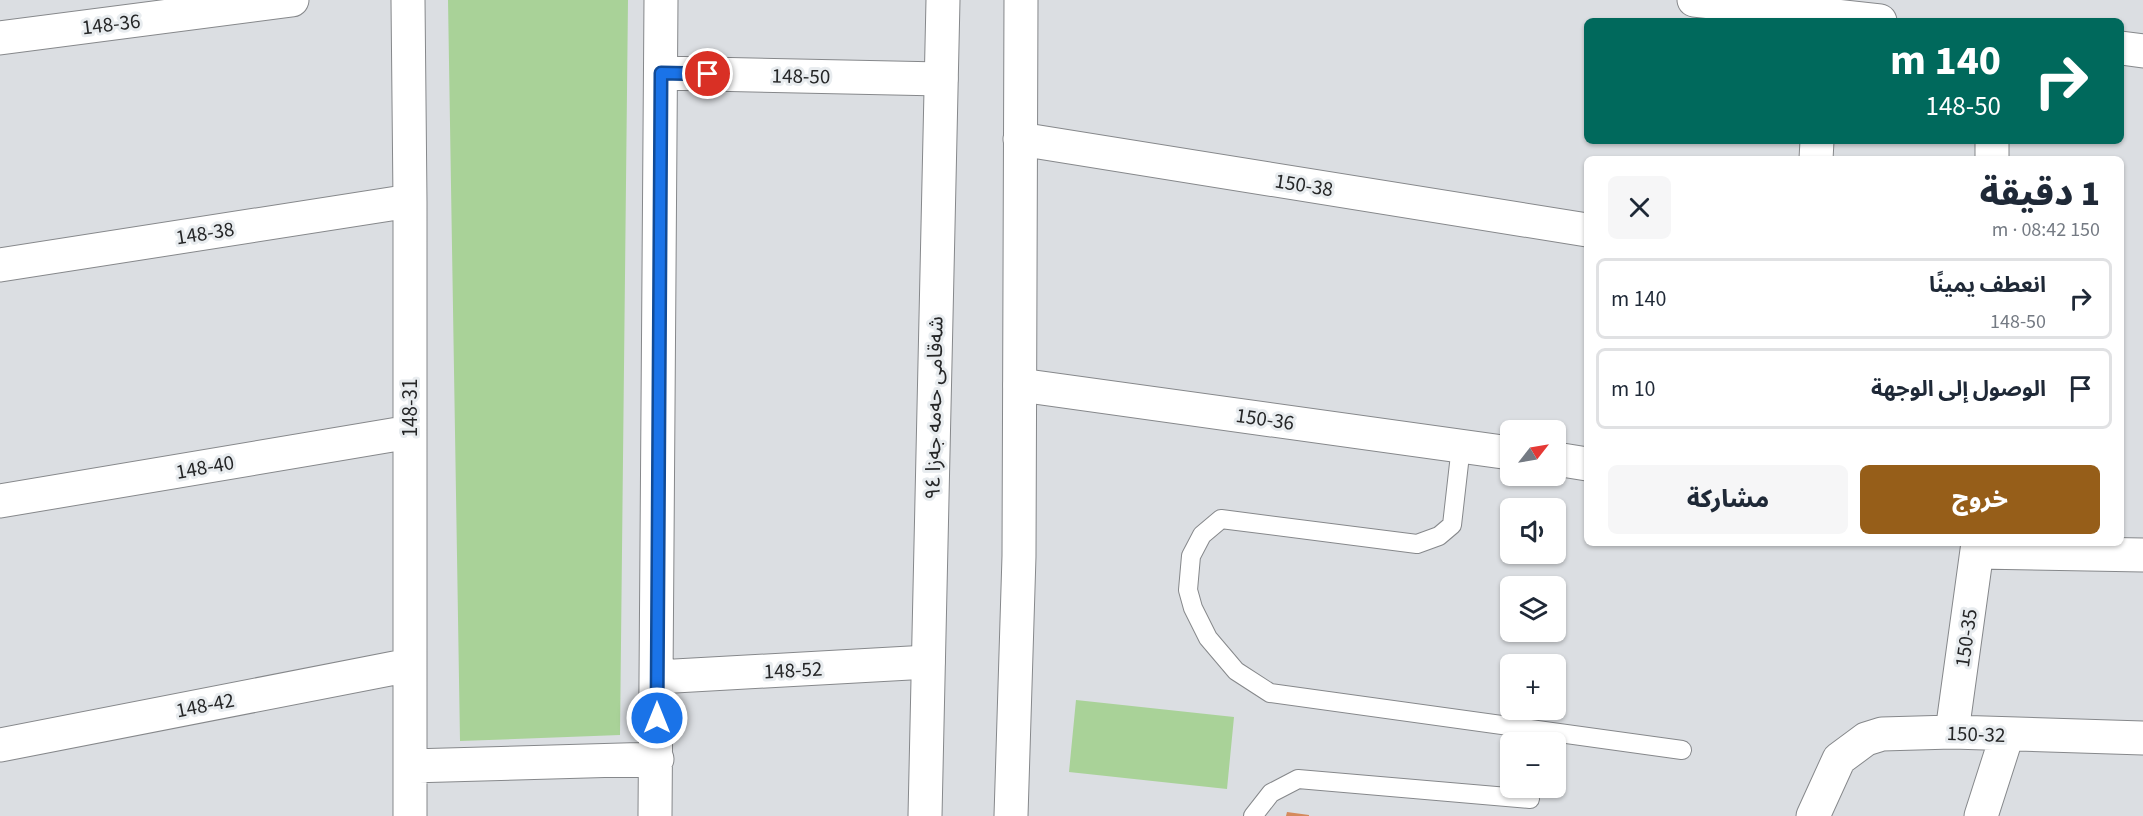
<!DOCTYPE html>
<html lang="ar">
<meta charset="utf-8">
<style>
body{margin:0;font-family:"Source Sans 3","Noto Sans Arabic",sans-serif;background:#f6f6f7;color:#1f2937;direction:rtl;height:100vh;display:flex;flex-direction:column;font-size:22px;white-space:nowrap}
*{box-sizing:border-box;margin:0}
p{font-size:20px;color:#747a83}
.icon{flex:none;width:33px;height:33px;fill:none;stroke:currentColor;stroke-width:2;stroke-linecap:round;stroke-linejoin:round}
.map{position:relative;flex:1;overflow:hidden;direction:ltr}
.drawer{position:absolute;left:1584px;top:156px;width:540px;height:390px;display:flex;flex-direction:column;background:#fff;border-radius:9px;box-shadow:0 2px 4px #0004;direction:rtl}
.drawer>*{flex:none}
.hud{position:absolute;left:1584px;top:18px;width:540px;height:126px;border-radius:9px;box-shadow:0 2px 4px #0004;direction:rtl;background:#00695c;color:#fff;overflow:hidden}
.needle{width:39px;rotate:59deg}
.tools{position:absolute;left:1500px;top:420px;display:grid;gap:12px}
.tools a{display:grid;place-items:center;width:66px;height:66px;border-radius:9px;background:#fff;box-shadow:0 2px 4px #0004;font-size:30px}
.pin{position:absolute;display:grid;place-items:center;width:51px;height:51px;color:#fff;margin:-26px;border:3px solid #fff;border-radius:50%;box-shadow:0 2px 6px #0007}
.me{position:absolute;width:66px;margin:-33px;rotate:0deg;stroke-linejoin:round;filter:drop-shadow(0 0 4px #0008)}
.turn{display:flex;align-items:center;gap:21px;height:126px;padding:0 24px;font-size:27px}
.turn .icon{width:78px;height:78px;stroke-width:2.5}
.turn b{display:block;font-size:42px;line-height:51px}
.round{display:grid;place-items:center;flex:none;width:63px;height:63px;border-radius:9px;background:#f6f6f7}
.overview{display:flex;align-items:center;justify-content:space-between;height:102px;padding:0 24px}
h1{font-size:36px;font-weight:800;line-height:45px}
.button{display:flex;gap:12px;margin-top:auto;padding:12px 24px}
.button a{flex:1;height:69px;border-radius:9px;background:#965e19;color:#fff;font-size:24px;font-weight:800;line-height:69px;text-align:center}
.button a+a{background:#f6f6f7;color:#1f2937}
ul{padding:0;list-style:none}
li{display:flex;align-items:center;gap:18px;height:81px;margin:0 12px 9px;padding:0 12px;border:3px solid #e0e1e3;border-radius:9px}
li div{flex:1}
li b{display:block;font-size:22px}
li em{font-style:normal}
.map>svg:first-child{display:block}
.green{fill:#a9d298}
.building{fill:#d58a5c}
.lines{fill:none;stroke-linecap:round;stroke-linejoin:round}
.lane-casing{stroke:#86888b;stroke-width:20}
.street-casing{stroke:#86888b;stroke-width:35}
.secondary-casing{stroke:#86888b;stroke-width:35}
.lane{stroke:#fff;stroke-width:18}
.street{stroke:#fff;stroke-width:33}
.secondary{stroke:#fff;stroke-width:33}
.route-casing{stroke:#114b97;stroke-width:15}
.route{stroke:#1a73e8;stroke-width:10}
.labels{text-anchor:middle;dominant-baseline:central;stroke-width:6;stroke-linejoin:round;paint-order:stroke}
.street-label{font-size:21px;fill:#252627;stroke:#e8ecef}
</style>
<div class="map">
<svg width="2143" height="816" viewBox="0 0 2143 816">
<rect width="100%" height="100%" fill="#dbdee2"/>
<path class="green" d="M448,0H628L620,735L460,741Z
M1076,700L1234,717L1227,789L1069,772Z"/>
<path class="building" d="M1287,812L1309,815V816H1286Z"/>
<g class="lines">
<g class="lane-casing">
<path id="lane" d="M1461,446L1452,525L1439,536L1417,544L1221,519L1202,535L1191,556L1188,590L1193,608L1208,638L1236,671L1270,693L1682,750
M1253,816L1271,793L1298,779L1530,799"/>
</g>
<g class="street-casing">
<path id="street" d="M408,0L410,201V816
M1694,0L1880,21
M0,38L292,0
M2121,48L2143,51
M661,73L941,79
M1020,139L1587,230
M1816,159L1817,141
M1992,159V141
M0,265L410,201
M1020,385L1510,453
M1556,459L1587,464
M0,501L410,432
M1978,552L2143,555
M657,677L928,662
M1952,732L1978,543
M0,745L410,665
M410,766L657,759
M655,816L661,0
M1813,816L1839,759L1866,739L1882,734L1952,732L2143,738
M1981,816L2007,735"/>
</g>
<g class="secondary-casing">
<path id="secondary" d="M925,816L943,0
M1011,816L1019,556L1021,0"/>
</g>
<use href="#lane" class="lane"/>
<use href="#street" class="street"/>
<use href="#secondary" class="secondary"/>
</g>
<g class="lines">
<g class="route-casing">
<path id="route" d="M657,718L661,73L708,74"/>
</g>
<use href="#route" class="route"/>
</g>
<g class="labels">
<g class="street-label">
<text transform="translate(111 24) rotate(-7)">148-36</text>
<text transform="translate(801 76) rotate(1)">148-50</text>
<text transform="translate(1304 185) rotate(9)">150-38</text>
<text transform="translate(205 233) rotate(-9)">148-38</text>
<text transform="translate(410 408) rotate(-90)">148-31</text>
<text transform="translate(934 408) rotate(-89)">شەقامی حەمە جەزا ٩٤</text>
<text transform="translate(1265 419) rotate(8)">150-36</text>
<text transform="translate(205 467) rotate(-10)">148-40</text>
<text transform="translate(1966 638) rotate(-82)">150-35</text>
<text transform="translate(793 670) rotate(-3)">148-52</text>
<text transform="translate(205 705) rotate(-11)">148-42</text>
<text transform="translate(1976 734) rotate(2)">150-32</text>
</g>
</g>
</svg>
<div class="tools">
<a><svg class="needle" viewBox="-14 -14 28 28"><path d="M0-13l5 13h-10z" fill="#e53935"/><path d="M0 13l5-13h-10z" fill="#747a83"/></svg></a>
<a><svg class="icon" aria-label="sound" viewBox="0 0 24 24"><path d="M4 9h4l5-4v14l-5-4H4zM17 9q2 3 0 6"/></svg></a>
<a><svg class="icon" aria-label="layers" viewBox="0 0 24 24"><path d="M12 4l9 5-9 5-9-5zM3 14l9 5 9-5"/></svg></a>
<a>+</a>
<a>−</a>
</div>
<div class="pin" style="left:708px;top:74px;background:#d93025"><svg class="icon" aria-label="arrive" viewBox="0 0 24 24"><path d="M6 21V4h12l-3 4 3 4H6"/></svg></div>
<svg class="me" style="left:657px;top:718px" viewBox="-20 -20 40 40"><circle r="17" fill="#1a73e8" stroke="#fff" stroke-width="3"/><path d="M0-11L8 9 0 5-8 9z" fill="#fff"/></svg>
<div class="hud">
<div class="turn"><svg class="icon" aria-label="right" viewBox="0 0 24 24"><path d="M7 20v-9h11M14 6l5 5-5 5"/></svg><div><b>140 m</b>148-50</div></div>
</div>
<section class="drawer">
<div class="overview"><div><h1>1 دقيقة</h1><p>150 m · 08:42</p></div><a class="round"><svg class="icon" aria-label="close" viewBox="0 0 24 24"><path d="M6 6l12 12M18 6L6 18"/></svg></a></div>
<ul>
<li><svg class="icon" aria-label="right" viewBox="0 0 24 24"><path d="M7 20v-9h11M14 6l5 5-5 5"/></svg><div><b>انعطف يمينًا</b><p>148-50</p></div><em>140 m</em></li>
<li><svg class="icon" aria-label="arrive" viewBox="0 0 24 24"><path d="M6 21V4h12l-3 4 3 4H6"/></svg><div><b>الوصول إلى الوجهة</b></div><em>10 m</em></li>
</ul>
<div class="button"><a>خروج</a><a>مشاركة</a></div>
</section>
</div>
